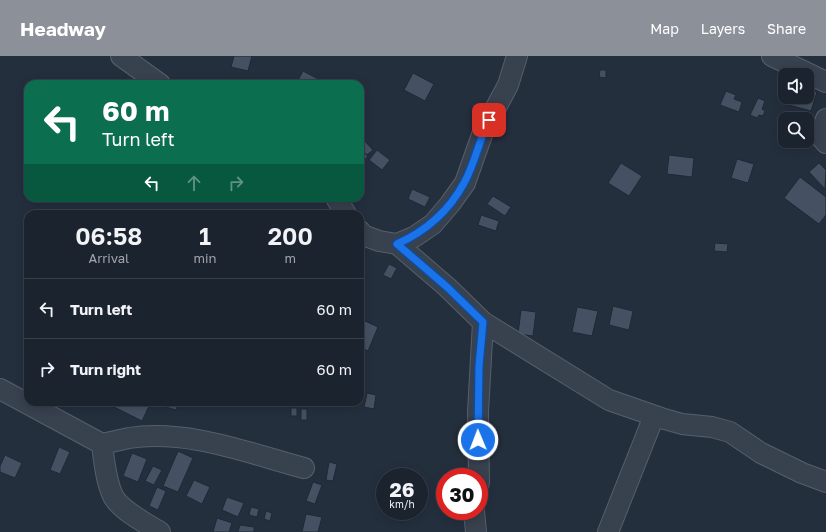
<!DOCTYPE html>
<style>
body{margin:0;font-family:"Golos Text",sans-serif;background:#242b36;color:#f1f3f6;height:100vh;display:flex;flex-direction:column;font-size:15px;white-space:nowrap}
*{box-sizing:border-box;margin:0}
p{font-size:13px;color:#a0a4aa}
.icon{flex:none;width:22px;height:22px;fill:none;stroke:currentColor;stroke-width:2;stroke-linecap:round;stroke-linejoin:round}
.map{position:relative;flex:1;overflow:hidden}
.side{position:absolute;left:24px;top:154px;width:340px;height:196px;display:flex;flex-direction:column;background:#1b232e;border-radius:12px;box-shadow:0 2px 10px #0003,0 0 0 1px #39404a}
.side>*{flex:none}
.banner{position:absolute;left:24px;top:24px;width:340px;height:122px;border-radius:12px;box-shadow:0 2px 10px #0003,0 0 0 1px #39404a;background:#0b6e4f;color:#fff;overflow:hidden}
.fabs{position:absolute;left:778px;top:12px;display:grid;gap:8px}
.fabs a{display:grid;place-items:center;width:36px;height:36px;border-radius:8px;background:#1b232e;box-shadow:0 2px 10px #0003,0 0 0 1px #39404a;font-size:20px}
.speed{position:absolute;left:376px;top:412px;display:flex;gap:8px;font-size:20px;font-weight:700;text-align:center}
.speed>*{display:grid;place-content:center;width:52px;height:52px;border-radius:50%;background:#1b232e;box-shadow:0 2px 10px #0003,0 0 0 1px #39404a;line-height:1}
.speed small{font-size:10px;font-weight:400}
.speed .limit{border:6px solid #d22;background:#fff;color:#111}
.pin{position:absolute;display:grid;place-items:center;width:34px;height:34px;color:#fff;margin:-17px;border-radius:8px;box-shadow:0 2px 6px #0006}
.me{position:absolute;width:44px;margin:-22px;rotate:359deg;stroke-linejoin:round;filter:drop-shadow(0 0 3px #0008)}
.turn{display:flex;align-items:center;gap:14px;height:84px;padding:0 12px;font-size:18px}
.turn .icon{width:52px;height:52px;stroke-width:2.5}
.turn b{display:block;font-size:28px;line-height:34px}
.lanes{display:flex;align-items:center;height:38px;padding:0 12px;background:#0003;justify-content:center;gap:20px;direction:ltr}
.lanes .off{opacity:.35}
.eta{display:flex;justify-content:space-evenly;align-items:center;height:68px;text-align:center}
.eta b{font-size:24px;font-weight:600;line-height:28px}
ul{padding:0;list-style:none}
li{display:flex;align-items:center;gap:12px;height:60px;padding:0 12px;border-top:1px solid #39404a}
li div{flex:1}
li b{display:block;font-size:15px}
li em{font-style:normal}
header{display:flex;align-items:center;gap:24px;box-sizing:border-box;height:56px;padding:0 20px;background:#8c9099;color:#fff}
header strong{font-size:19px}
nav{display:flex;gap:22px;margin-inline-start:auto;font-size:14px}
.map>svg:first-child{display:block}
.building{fill:#455162;stroke:#1f2835}
.lines{fill:none;stroke-linecap:round;stroke-linejoin:round}
.minor-casing{stroke:#565f6c;stroke-width:22}
.minor{stroke:#38414e;stroke-width:20}
.route-casing{stroke:#114b97;stroke-width:10}
.route{stroke:#1a73e8;stroke-width:7}
</style>
<header>
<strong>Headway</strong>
<nav><a>Map</a><a>Layers</a><a>Share</a></nav>
</header>
<div class="map">
<svg width="826" height="476" viewBox="0 0 826 476">
<rect width="100%" height="100%" fill="#242f3e"/>
<path class="building" d="M234,0H252L248,15L231,11Z
M600,14H606V22L599,21Z
M303,15L320,24L319,28H300L297,26Z
M413,17L434,28L425,45L404,34Z
M807,33L817,36L811,55L789,49L791,41H807Z
M726,35L736,39L734,43L742,46L739,56L720,49Z
M758,42L765,45L762,53L765,55L763,60L759,59L757,62L750,59Z
M361,81L373,94L367,99L360,92Z
M360,93L368,100L360,110Z
M377,94L390,104L382,114L369,104Z
M669,99L694,102L692,121L667,118Z
M737,103L754,108L748,127L731,122Z
M621,107L642,120L629,140L608,127Z
M819,107L826,114L825,133L809,116Z
M800,121L826,141V159L819,168L784,142Z
M412,133L430,141L425,151L408,143Z
M493,140L511,151L505,160L487,148Z
M481,159L499,165L496,175L478,169Z
M715,187L728,188L727,196L714,195Z
M389,208L397,212L391,223L383,219Z
M613,250L633,255L629,274L609,269Z
M577,251L598,255L592,280L572,276Z
M521,254L536,256L533,280L518,278Z
M365,265L378,271L368,295L360,291V275Z
M367,337L376,339L374,353L364,351Z
M104,346H151L142,365Z
M159,346H179L176,354L159,349Z
M291,352H297V360H291Z
M301,353H307V364H301Z
M59,391L70,396L60,418L50,414Z
M178,395L193,402L178,436L163,430Z
M132,397L147,403L138,426L123,420Z
M5,399L22,407L15,422L0,416V410Z
M329,406L337,408L333,425L326,424Z
M153,410L162,414L154,429L145,425Z
M194,424L210,431L202,448L186,440Z
M313,426L322,429L315,448L306,445Z
M157,431L166,435L158,454L149,450Z
M227,441L244,447L238,461L222,454Z
M251,451L259,453L257,461L249,459Z
M266,455L272,457L270,465L264,463Z
M306,458L322,461L318,476H302Z
M217,462L232,467L229,476H213Z
M240,469L254,471V476H238Z"/>
<g class="lines">
<g class="minor-casing">
<path id="minor" d="M121,0L160,28
M772,0L826,26
M826,63L820,80L826,87
M336,142L346,158
M360,175L363,179L379,185L397,188L414,181L433,168L450,148L465,127L483,76L508,29L517,0
M397,188L447,231L483,266L609,344L661,362L682,368L712,371L730,376L761,397L802,417L826,426
M0,333L102,388C104,405 106,425 113,440C120,454 147,468 160,476
M102,388C111,386 120,384 129,382C188,373 248,397 304,412
M479,427L478,356L483,266
M474,455L476,476
M608,476L654,360"/>
</g>
<use href="#minor" class="minor"/>
</g>
<g class="lines">
<g class="route-casing">
<path id="route" d="M478,384L479,310L483,266L447,231L397,188C426,175 449,155 464,127C475,108 479,84 489,64"/>
</g>
<use href="#route" class="route"/>
</g>
</svg>
<div class="fabs">
<a><svg class="icon" aria-label="sound" viewBox="0 0 24 24"><path d="M4 9h4l5-4v14l-5-4H4zM17 9q2 3 0 6"/></svg></a>
<a><svg class="icon" aria-label="search" viewBox="0 0 24 24"><circle cx="10" cy="10" r="6"/><path d="M15 15l6 6"/></svg></a>
</div>
<div class="speed"><div>26<small>km/h</small></div><div class="limit">30</div></div>
<div class="pin" style="left:489px;top:64px;background:#d93025"><svg class="icon" aria-label="arrive" viewBox="0 0 24 24"><path d="M6 21V4h12l-3 4 3 4H6"/></svg></div>
<svg class="me" style="left:478px;top:384px" viewBox="-20 -20 40 40"><circle r="17" fill="#1a73e8" stroke="#fff" stroke-width="3"/><path d="M0-11L8 9 0 5-8 9z" fill="#fff"/></svg>
<div class="banner">
<div class="turn"><svg class="icon" aria-label="left" viewBox="0 0 24 24"><path d="M17 20v-9H6M10 6l-5 5 5 5"/></svg><div><b>60 m</b>Turn left</div></div>
<div class="lanes"><svg class="icon" aria-label="left" viewBox="0 0 24 24"><path d="M17 20v-9H6M10 6l-5 5 5 5"/></svg><svg class="icon off" aria-label="ahead" viewBox="0 0 24 24"><path d="M12 20V5M6 11l6-6 6 6"/></svg><svg class="icon off" aria-label="right" viewBox="0 0 24 24"><path d="M7 20v-9h11M14 6l5 5-5 5"/></svg></div>
</div>
<section class="side">
<div class="eta">
<div><b>06:58</b><p>Arrival</p></div>
<div><b>1</b><p>min</p></div>
<div><b>200</b><p>m</p></div>
</div>
<ul>
<li><svg class="icon" aria-label="left" viewBox="0 0 24 24"><path d="M17 20v-9H6M10 6l-5 5 5 5"/></svg><div><b>Turn left</b></div><em>60 m</em></li>
<li><svg class="icon" aria-label="right" viewBox="0 0 24 24"><path d="M7 20v-9h11M14 6l5 5-5 5"/></svg><div><b>Turn right</b></div><em>60 m</em></li>
</ul>
</section>
</div>
